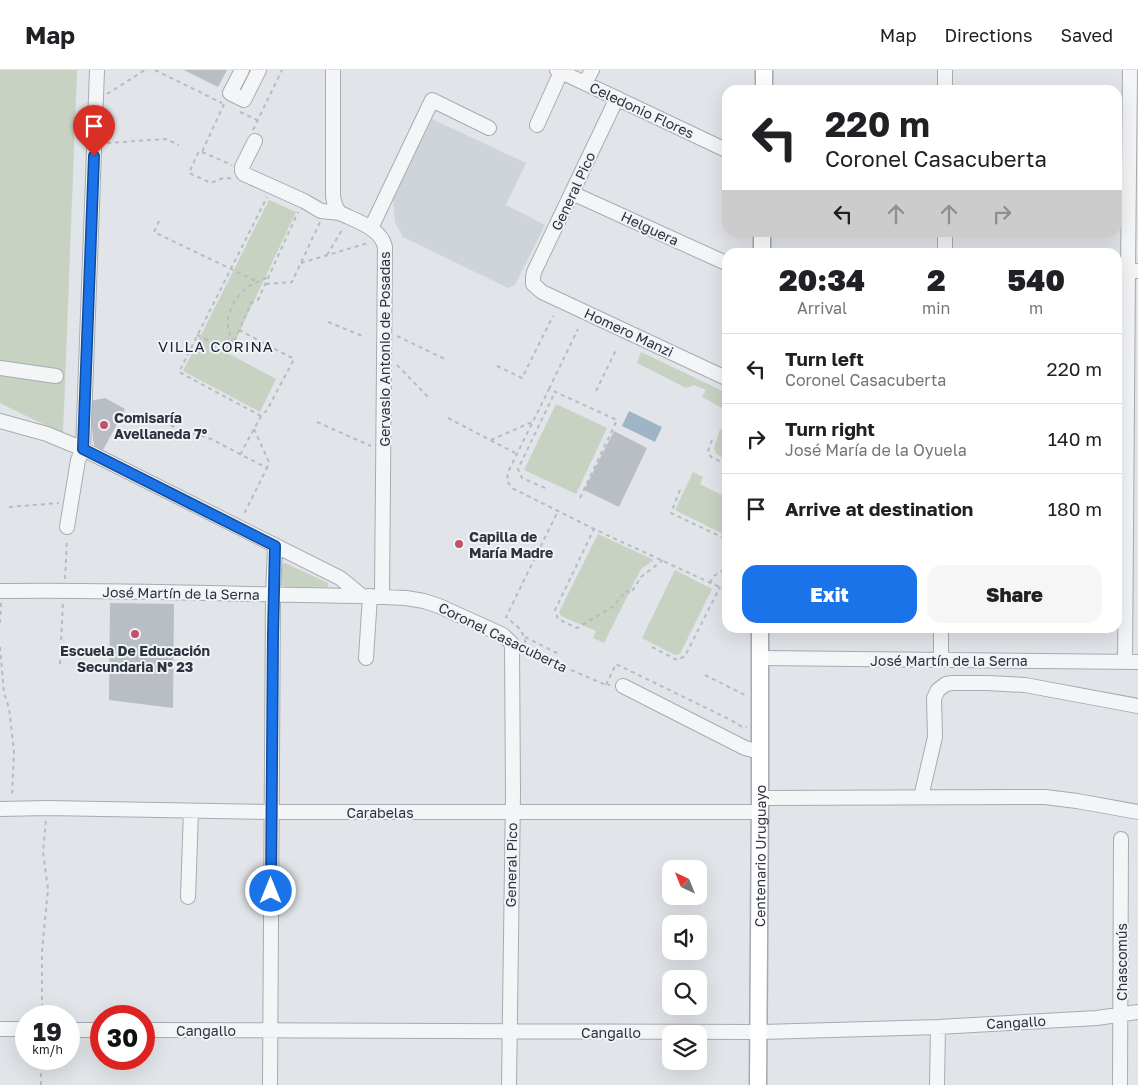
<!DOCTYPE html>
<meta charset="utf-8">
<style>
body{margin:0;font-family:"Golos Text",sans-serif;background:#f6f6f6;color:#202124;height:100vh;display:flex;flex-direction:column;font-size:19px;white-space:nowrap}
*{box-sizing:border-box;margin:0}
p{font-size:16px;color:#757577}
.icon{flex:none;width:28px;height:28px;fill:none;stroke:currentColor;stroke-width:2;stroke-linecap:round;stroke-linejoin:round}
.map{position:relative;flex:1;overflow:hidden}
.details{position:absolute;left:722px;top:178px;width:400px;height:385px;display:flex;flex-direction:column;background:#fff;border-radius:15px;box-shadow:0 5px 20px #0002}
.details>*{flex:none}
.top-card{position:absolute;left:722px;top:15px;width:400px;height:152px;border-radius:15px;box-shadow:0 5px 20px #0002;background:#fff;color:#202124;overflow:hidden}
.needle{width:32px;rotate:317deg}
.buttons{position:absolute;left:662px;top:790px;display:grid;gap:10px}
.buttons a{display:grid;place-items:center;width:45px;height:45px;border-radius:10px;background:#fff;box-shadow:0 5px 20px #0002;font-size:25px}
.speed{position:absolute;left:15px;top:935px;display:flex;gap:10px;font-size:25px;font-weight:700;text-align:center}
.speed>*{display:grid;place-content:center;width:65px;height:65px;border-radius:50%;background:#fff;box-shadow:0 5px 20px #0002;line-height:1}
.speed small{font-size:12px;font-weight:400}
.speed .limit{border:8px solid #d22;background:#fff;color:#111}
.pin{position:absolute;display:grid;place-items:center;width:42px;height:42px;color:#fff;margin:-51px -21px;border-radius:50% 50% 50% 0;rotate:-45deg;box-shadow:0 0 5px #0007}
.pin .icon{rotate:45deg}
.me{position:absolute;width:55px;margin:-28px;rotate:0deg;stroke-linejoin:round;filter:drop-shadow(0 0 4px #0008)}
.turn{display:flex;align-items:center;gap:18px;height:105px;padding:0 20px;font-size:22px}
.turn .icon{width:65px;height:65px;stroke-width:2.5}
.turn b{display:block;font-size:35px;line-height:42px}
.lanes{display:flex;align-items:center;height:48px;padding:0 20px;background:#0003;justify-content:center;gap:25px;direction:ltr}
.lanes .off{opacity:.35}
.eta{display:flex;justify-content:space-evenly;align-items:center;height:85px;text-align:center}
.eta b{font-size:30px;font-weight:800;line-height:35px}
.button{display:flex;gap:10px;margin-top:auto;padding:10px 20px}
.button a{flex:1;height:58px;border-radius:15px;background:#1a73e8;color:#fff;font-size:20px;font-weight:800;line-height:58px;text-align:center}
.button a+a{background:#f6f6f6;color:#202124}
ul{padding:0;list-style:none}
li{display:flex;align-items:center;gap:15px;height:70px;padding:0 20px;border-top:1px solid #e0e0e0}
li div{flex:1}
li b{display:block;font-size:19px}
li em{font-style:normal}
header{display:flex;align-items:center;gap:30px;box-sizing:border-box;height:70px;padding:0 25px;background:#fff;border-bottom:1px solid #e0e0e0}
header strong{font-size:24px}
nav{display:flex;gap:28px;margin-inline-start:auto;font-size:18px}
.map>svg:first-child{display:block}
.built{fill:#cfd4da}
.green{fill:#c8d2c3}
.water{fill:#9fb4c5}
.building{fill:#b9bec5}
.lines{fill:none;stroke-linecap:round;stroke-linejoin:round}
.minor-casing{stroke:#a7abb2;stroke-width:16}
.major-casing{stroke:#a2aab3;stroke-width:19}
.path{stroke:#b8bbc0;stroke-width:2;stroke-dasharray:4 4;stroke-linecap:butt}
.minor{stroke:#f4f5f7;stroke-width:14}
.major{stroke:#fff;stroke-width:16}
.route-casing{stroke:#114b97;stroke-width:12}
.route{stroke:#1a73e8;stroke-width:9}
.poi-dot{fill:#c25269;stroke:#f1f3f6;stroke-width:2}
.labels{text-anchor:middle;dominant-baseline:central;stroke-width:4;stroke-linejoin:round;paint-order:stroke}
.street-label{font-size:14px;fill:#2b333f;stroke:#f1f3f6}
.poi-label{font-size:14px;font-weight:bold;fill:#2b333f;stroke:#f1f3f6;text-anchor:start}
.neighbourhood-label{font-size:15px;letter-spacing:1px;fill:#1d2430;stroke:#f1f3f6}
</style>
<header>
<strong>Map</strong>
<nav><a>Map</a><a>Directions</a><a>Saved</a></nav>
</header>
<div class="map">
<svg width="1138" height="1015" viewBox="0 0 1138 1015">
<rect width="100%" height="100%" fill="#e1e4e8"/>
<path class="built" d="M432,49L526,93L506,135L545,155L515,215L508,218L403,167L395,152L393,130Z"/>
<path class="green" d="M0,0H77L63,364L0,333Z
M269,130L296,142L229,284L276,309L260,342L183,301Z
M641,282L727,323V341L702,327L706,320L694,315L686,318L637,293Z
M556,334L607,358L576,424L524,400Z
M727,350V390L716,384L714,378L720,359H724Z
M693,402L703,407L700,414L727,428V466L675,440Z
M598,464L654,490L641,499L604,573L593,568L596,561L561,546L559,542Z
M285,493L328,513V517H285L281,515L280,495Z
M675,500L712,519L680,584L675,585L642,568Z"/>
<path class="water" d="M629,341L662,357L655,372L622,356Z"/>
<path class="building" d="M184,0H227L218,17Z
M105,328L125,339L103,380L94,375L93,370L90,331Z
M614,361L647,378L619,437L584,420Z
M110,533L174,534L173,638L109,630Z"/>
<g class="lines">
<g class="minor-casing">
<path id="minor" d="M242,0L230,23L244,30L259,0
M333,0V126C334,133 335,138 340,143C356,151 381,158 385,177L382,526
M557,0L728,81
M585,13L592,0
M945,20V0
M617,28L534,202L533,208V214L542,222L728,309
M537,55L561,2
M255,71L242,97V101L244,104L304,131L321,141L340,143
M572,123L728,194
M371,158L432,30L489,58
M945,182V162
M1118,201H1138
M0,298L56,306
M0,351L47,364L83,379L340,508L362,526L406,528L424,531L439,536L503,565L512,574L513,723L509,1015
M67,457L78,390L83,379L97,0
M0,521C121,519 241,525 362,526
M366,588L370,526
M760,588L1138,592
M941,590V558
M1125,592L1128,201L1130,0
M623,616L745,678L760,682
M921,727L935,667L934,628L938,620L946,614L952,613H987L1025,615L1138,636
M760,728L1045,727L1077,731L1138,742
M0,739L47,738L272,742H759
M188,827L191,741
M0,959H26
M69,960H101
M144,960L758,962L938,957L1097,948L1138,942
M270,1015L273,525L275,476
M937,1015L938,957
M1120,1015L1121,769"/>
</g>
<g class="major-casing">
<g id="major">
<path d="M764,20V0"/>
<path d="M762,182V162"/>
<path id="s1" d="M758,1015L760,728V558"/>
</g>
</g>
<path class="path" d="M155,0L222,33
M107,24L145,0
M224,34L202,82L198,83L189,103L211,113C218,110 225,106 232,109
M240,42L257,50
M253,60L282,0
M107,73L166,69L179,75
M202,82L232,95
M159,151L154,162L258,212
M327,185L342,160
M301,193L368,173
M266,214L292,212L320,152
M328,252L365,267
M239,260L294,289L267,340L261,346L240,385
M197,265L230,281L251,233L258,230L298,142
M397,266L447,290
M233,273C231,267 228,261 228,254C227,241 237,225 248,217C254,213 262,210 269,207
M397,295L429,328
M497,296L522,308L553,246
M549,319L578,259
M596,321L617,278
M261,346L179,302L267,127
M448,348L517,384
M317,352L371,376
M163,353L211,369L267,398L243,446
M254,359L269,392L267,398
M491,370L532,352
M712,370L708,381L711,387L728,395
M545,418L522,408L518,399L555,322
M680,420L671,443L728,470
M580,428L617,350L549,319L508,402L507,411L512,418L594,459
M9,437L59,433
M663,490L641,507L631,523L626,521L614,536L577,558L558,549L555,540L594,459L728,521
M65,509L67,469
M710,513L714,506L728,497
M0,553L1,533
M525,567L561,585
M0,577L4,623L9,638L14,681L12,727
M652,577L677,590L685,586L720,517
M527,581C524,561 521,559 506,547L557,443
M527,581L606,615H610
M60,594L63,531
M705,605L747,626
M606,615L616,594L731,650L742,657H747
M42,946V881L48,819L43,782L46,750
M41,1015V989"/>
<use href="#minor" class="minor"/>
<use href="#major" class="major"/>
</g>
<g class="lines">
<g class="route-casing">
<path id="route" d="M94,86L83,379L275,476L273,564L271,821"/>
</g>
<use href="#route" class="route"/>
</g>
<g class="poi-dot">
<circle cx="104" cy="355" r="5"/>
<circle cx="459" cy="474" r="5"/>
<circle cx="135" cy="564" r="5"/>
</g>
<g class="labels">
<g class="street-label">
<text transform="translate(642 40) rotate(25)">Celedonio Flores</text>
<text transform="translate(573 121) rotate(-65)">General Pico</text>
<text transform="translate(650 158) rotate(25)">Helguera</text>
<text transform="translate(629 262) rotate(25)">Homero Manzi</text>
<text transform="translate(384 279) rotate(-90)">Gervasio Antonio de Posadas</text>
<text transform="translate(181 523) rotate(1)">José Martín de la Serna</text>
<text transform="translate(503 567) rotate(26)">Coronel Casacuberta</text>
<text x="949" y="590">José Martín de la Serna</text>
<text x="380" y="742">Carabelas</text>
<text stroke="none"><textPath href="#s1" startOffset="229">Centenario Uruguayo</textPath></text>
<text transform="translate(511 795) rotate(-89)">General Pico</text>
<text transform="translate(1121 892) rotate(-90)">Chascomús</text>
<text transform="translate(1016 952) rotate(-3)">Cangallo</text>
<text x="206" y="960">Cangallo</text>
<text x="611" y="962">Cangallo</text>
</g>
<g class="poi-label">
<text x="114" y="347">Comisaría<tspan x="114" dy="16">Avellaneda 7°</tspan></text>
<text x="469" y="466">Capilla de<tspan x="469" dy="16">María Madre</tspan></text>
<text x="135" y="580" text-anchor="middle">Escuela De Educación<tspan x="135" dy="16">Secundaria Nº 23</tspan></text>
</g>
<g class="neighbourhood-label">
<text x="216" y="276">VILLA CORINA</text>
</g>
</g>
</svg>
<div class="buttons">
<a><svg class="needle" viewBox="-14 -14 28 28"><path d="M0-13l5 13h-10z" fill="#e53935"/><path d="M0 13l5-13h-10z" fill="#757577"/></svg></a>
<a><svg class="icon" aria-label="sound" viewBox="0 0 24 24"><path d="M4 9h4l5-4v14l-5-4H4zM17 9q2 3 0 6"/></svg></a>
<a><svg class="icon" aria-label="search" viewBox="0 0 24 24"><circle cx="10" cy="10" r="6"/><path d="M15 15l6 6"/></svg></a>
<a><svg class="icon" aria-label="layers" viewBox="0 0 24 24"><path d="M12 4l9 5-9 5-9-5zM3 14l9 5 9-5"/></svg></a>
</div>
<div class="speed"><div>19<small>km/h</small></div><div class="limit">30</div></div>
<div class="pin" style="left:94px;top:86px;background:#d93025"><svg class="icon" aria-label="arrive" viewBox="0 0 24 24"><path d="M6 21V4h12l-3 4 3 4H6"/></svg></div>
<svg class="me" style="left:271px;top:821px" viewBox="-20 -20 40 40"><circle r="17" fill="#1a73e8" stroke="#fff" stroke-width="3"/><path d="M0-11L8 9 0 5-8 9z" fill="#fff"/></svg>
<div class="top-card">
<div class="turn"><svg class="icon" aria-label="left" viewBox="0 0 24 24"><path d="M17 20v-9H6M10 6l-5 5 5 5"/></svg><div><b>220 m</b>Coronel Casacuberta</div></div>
<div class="lanes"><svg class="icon" aria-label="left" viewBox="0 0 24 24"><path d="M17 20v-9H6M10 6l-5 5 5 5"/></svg><svg class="icon off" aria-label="ahead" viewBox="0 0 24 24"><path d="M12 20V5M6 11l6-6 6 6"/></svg><svg class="icon off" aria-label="ahead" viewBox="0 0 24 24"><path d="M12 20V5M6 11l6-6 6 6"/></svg><svg class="icon off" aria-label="right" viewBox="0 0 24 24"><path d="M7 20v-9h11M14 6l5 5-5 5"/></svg></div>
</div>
<section class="details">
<div class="eta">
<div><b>20:34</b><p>Arrival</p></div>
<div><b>2</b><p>min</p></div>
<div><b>540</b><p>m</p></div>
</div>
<ul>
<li><svg class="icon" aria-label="left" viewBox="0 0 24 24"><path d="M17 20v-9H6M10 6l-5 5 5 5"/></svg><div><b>Turn left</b><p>Coronel Casacuberta</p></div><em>220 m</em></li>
<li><svg class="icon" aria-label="right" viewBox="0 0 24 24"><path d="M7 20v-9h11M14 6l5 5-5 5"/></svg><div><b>Turn right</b><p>José María de la Oyuela</p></div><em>140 m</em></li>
<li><svg class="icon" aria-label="arrive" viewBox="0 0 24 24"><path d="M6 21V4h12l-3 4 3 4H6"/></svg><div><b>Arrive at destination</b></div><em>180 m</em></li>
</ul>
<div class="button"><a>Exit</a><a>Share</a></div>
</section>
</div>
